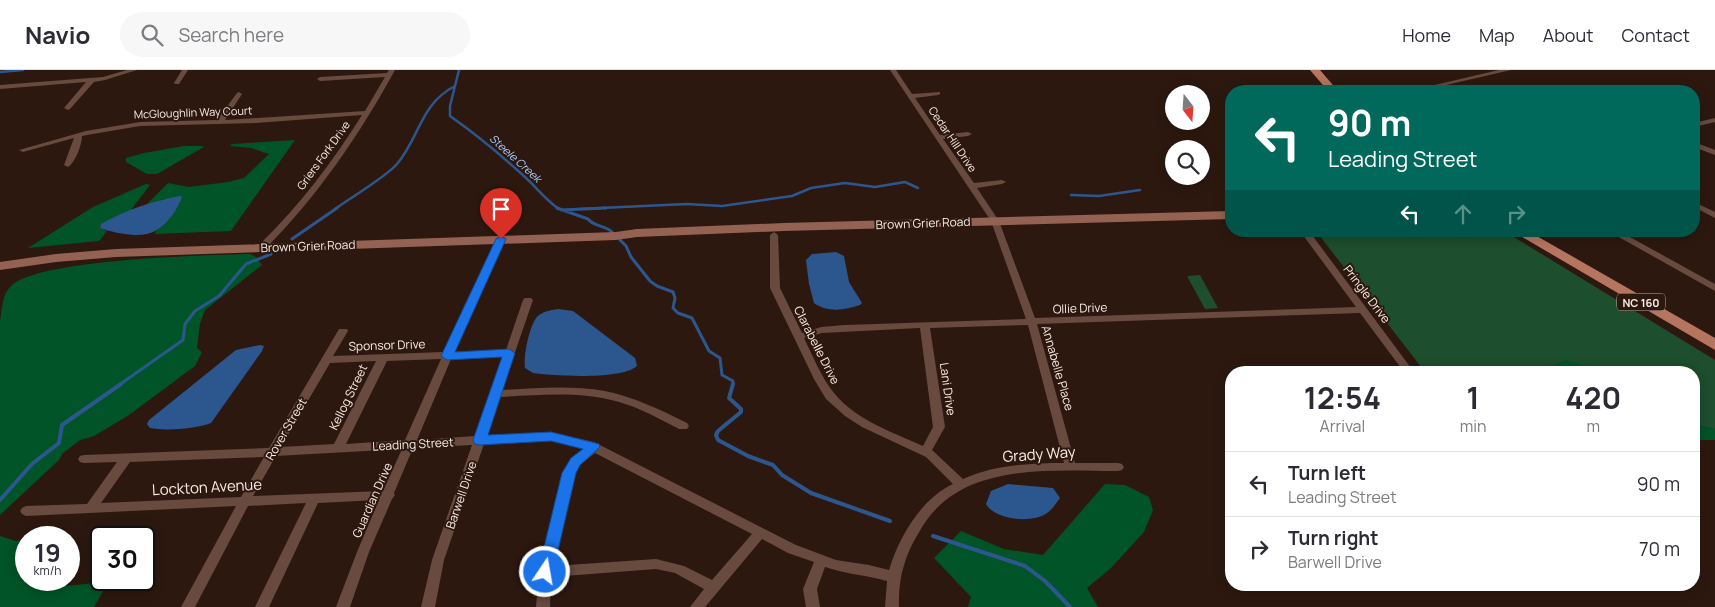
<!DOCTYPE html>
<style>
body{margin:0;font-family:Manrope,sans-serif;background:#f7f7f7;color:#2b2b33;height:100vh;display:flex;flex-direction:column;font-size:19px;white-space:nowrap}
*{box-sizing:border-box;margin:0}
p{font-size:16px;color:#7c7c81}
.icon{flex:none;width:28px;height:28px;fill:none;stroke:currentColor;stroke-width:2;stroke-linecap:round;stroke-linejoin:round}
.map{position:relative;flex:1;overflow:hidden}
.panel{position:absolute;left:1225px;top:296px;width:475px;height:225px;display:flex;flex-direction:column;background:#fff;border-radius:20px;box-shadow:0 2px 12px #0003}
.panel>*{flex:none}
.top-card{position:absolute;left:1225px;top:15px;width:475px;height:152px;border-radius:20px;box-shadow:0 2px 12px #0003;background:#00695c;color:#fff;overflow:hidden}
.needle{width:32px;rotate:163deg}
.buttons{position:absolute;left:1165px;top:15px;display:grid;gap:10px}
.buttons a{display:grid;place-items:center;width:45px;height:45px;border-radius:50%;background:#fff;box-shadow:0 2px 12px #0003;font-size:25px}
.speed{position:absolute;left:15px;top:456px;display:flex;gap:10px;font-size:25px;font-weight:700;text-align:center}
.speed>*{display:grid;place-content:center;width:65px;height:65px;border-radius:50%;background:#fff;box-shadow:0 2px 12px #0003;line-height:1}
.speed small{font-size:12px;font-weight:400}
.speed .limit{border:2px solid #111;border-radius:8px;background:#fff;color:#111}
.pin{position:absolute;display:grid;place-items:center;width:42px;height:42px;color:#fff;margin:-51px -21px;border-radius:50% 50% 50% 0;rotate:-45deg;box-shadow:0 0 5px #0007}
.pin .icon{rotate:45deg}
.me{position:absolute;width:55px;margin:-28px;rotate:12deg;stroke-linejoin:round;filter:drop-shadow(0 0 4px #0008)}
.turn{display:flex;align-items:center;gap:18px;height:105px;padding:0 20px;font-size:22px}
.turn .icon{width:65px;height:65px;stroke-width:2.5}
.turn b{display:block;font-size:35px;line-height:42px}
.lanes{display:flex;align-items:center;height:48px;padding:0 20px;background:#0003;justify-content:center;gap:25px;direction:ltr}
.lanes .off{opacity:.35}
.eta{display:flex;justify-content:space-evenly;align-items:center;height:85px;text-align:center}
.eta b{font-size:30px;font-weight:700;line-height:35px}
ul{padding:0;list-style:none}
li{display:flex;align-items:center;gap:15px;height:65px;padding:0 20px;border-top:1px solid #e1e1e2}
li div{flex:1}
li b{display:block;font-size:19px}
li em{font-style:normal}
header{display:flex;align-items:center;gap:30px;box-sizing:border-box;height:70px;padding:0 25px;background:#fff;border-bottom:1px solid #e1e1e2}
header strong{font-size:24px}
nav{display:flex;gap:28px;margin-inline-start:auto;font-size:18px}
.search{width:350px;height:45px;background:#f7f7f7;display:flex;align-items:center;gap:12px;box-sizing:border-box;padding:0 18px;border-radius:28px;color:#7c7c81;font-size:19px}
.map>svg:first-child{display:block}
.green{fill:#1d4e2d}
.forest{fill:#015427}
.water{fill:#2c578e}
.lines{fill:none;stroke-linecap:round;stroke-linejoin:round}
.stream-far2{stroke:#2c578e;stroke-width:2.5}
.stream-far1{stroke:#2c578e;stroke-width:3}
.stream{stroke:#2c578e;stroke-width:4}
.minor{fill:#694a3f;fill-rule:evenodd}
.secondary{fill:#946252;fill-rule:evenodd}
.primary{fill:#b5755f;fill-rule:evenodd}
.route{fill:#1a73e8;stroke:#114b97}
.labels{text-anchor:middle;dominant-baseline:central;stroke-width:4;stroke-linejoin:round;paint-order:stroke}
.far-street-label{font-size:11px;fill:#fbece6;stroke:#2c180f}
.far-water-label{font-size:11px;font-style:italic;fill:#a5cafb;stroke:#2c180f}
.shield{fill:#2c180f;stroke:#bdaca6;stroke-width:1}
.shield-label{font-size:11px;font-weight:bold;fill:#fbece6}
.street-label{font-size:12px;fill:#fbece6;stroke:#2c180f}
.near-street-label{font-size:15px;fill:#fbece6;stroke:#2c180f}
</style>
<header>
<strong>Navio</strong>
<div class="search"><svg class="icon" aria-label="search" viewBox="0 0 24 24"><circle cx="10" cy="10" r="6"/><path d="M15 15l6 6"/></svg>Search here</div>
<nav><a>Home</a><a>Map</a><a>About</a><a>Contact</a></nav>
</header>
<div class="map">
<svg width="1715" height="537" viewBox="0 0 1715 537">
<rect width="100%" height="100%" fill="#2c180f"/>
<path class="green" d="M1316,161H1504L1715,290V359L1694,355V302H1595L1593,300L1553,295V302H1425Z
M1200,205L1218,238L1205,239L1187,206Z"/>
<path class="forest" d="M295,70L231,161L155,164L156,161L171,146L180,133L165,129L147,134L168,113L189,117L228,112L244,108L269,84L251,78L230,76L232,74Z
M184,76H202L204,77L157,104H147L126,92V88L144,83Z
M146,114L150,115L130,141L114,147L100,158L107,161L99,171L28,178L93,137Z
M250,184L256,187L262,195L205,240L200,254L197,278L202,282L195,296L129,345L94,366L80,370L63,383L59,390L0,445V251C2,240 2,224 11,216C38,189 207,185 250,184Z
M1567,290L1593,300L1595,302H1553V295Z
M1694,355L1715,359V370H1694Z
M1105,414L1125,415L1149,427L1153,440L1144,462L1111,498L1087,518L1098,537H968L971,527L934,488L961,461L1004,479L1043,485Z
M0,466L16,471L26,470V510H36L37,516L44,518L106,512L105,518L94,537H0Z"/>
<path class="water" d="M180,126L182,127C178,139 167,155 155,161C141,169 114,163 100,158L101,154C125,140 153,131 180,126Z
M836,182L844,186L849,212L862,233L860,235C845,240 828,243 814,233L809,214L806,190L812,184Z
M558,239L573,241L635,288L637,296C622,310 554,306 533,303L525,298C523,287 530,251 539,245C545,241 552,240 558,239Z
M260,275L264,276L262,281L211,353C196,359 165,361 150,358L147,354L149,350L236,280Z
M1008,414L1053,418L1060,428C1056,433 1053,439 1047,443C1032,454 995,450 986,434L991,421Z"/>
<g class="lines">
<path class="stream-far2" d="M459,0L450,36V46C477,65 501,85 525,107C537,118 546,130 559,139
M0,2L23,0
M1071,125L1099,126L1140,120
M335,139C350,128 386,107 397,94C420,67 420,34 455,16
M579,139L687,134L722,136L792,126L811,118L845,113L875,117L905,112L918,118"/>
<path class="stream-far1" d="M557,138L588,149C594,157 605,155 612,162
M561,140L606,138
M292,169L337,138
M620,170L626,176L631,187L650,211L657,216L673,222L675,228L673,238L678,243L692,248L709,281L720,288L722,305L733,311V315
M119,315L183,270L185,254L195,241L219,226L246,194L271,184"/>
<path class="stream" d="M733,314L729,328L741,339V342L718,361L716,365L718,370L748,386L773,395L782,405L811,423L890,451
M0,430L32,394L59,373L62,355L121,314
M933,466L1025,496L1045,511L1070,537"/>
<path class="minor" d="M127,0H137L105,10L94,12L70,39L68,40L64,38L86,12L0,19V15L103,7Z
M182,0H188L179,14H175L174,13Z
M389,0H395C360,64 318,126 265,179H259L258,177L259,175C299,136 332,93 362,45L256,53L140,56L87,65L82,66C82,75 75,93 68,97L64,95L74,68L23,82L19,80L86,61L140,52L217,50L237,23L239,22L242,24L225,50L365,41L385,7L320,11L317,9L320,7L387,3Z
M890,0H896L912,24L940,22V24L938,25L915,28L940,65L968,62L972,64L968,66L943,69L974,113L1002,110L1006,112L1002,114L977,118L999,151L1035,248L1356,237L1300,161H1309L1414,302H1404L1360,243L1037,254L1075,393H1118L1122,394L1124,397L1122,400L1118,401C1060,401 980,393 936,439C929,446 923,455 918,464C904,487 898,510 899,537H885L887,511C866,505 845,504 825,497L817,519L820,537H806L803,519L814,492L788,483L762,469L705,537H690L704,519L675,503L656,499L551,507L550,537H536L539,502L563,403L572,389L585,378L551,370L484,374L444,490L435,537H421L432,490L472,375L413,378L394,423L395,425L392,429L369,482L350,537H336L357,482L379,430L318,433L269,537H255L306,433L248,436L195,537H181L236,436L26,446L22,444L20,441L22,438L26,436L87,434L117,392L84,393L80,392L78,389L80,386L84,385L269,378L339,259H347L348,261L333,286L444,282L497,169L501,166L505,169L454,282L506,280L523,230L525,228H531L533,230L502,320C536,318 571,315 605,321C634,327 661,340 687,353L689,356L687,359H679C660,349 640,338 619,332C580,321 540,325 500,327L487,366L551,362L594,372L796,475L836,490L869,495L889,500C899,467 921,429 953,414L926,387L862,357L845,346L826,329L814,309L770,218V165L774,162L778,165L780,218L802,263L821,257L845,255L1026,249L991,151ZM1028,255L1064,393C1030,393 994,395 963,409L932,380L945,357L930,258ZM920,258L933,357L923,376C892,362 856,350 834,323C821,307 813,286 804,268L822,263ZM503,287L475,366L417,370L451,289ZM441,289L405,370L346,374L387,291ZM376,291L334,374L281,377L330,293ZM402,379L383,421L253,426L276,386ZM595,383L752,464L712,510L684,496L656,489L553,496L575,404L580,395ZM264,387L241,427L101,433L130,392Z
M1499,0H1511L1420,21H1409Z
M1715,48V52L1694,57V53Z
M1694,72L1715,80V85L1694,77Z
M1694,132L1715,142V148L1694,137Z
M1608,161H1619L1715,214V221Z"/>
<path class="secondary" d="M1231,141V149L784,161L637,167L616,170L116,187L56,192L0,200V192L56,184L116,179L616,162L637,159L784,153Z"/>
<path class="primary" d="M1310,0H1320L1338,21H1328Z
M1512,161H1528L1715,268V280Z"/>
</g>
<path class="route" d="M501,166L506,169L455,282L509,279L515,283L488,365L551,362L599,374L600,377L580,395L576,403L553,502L550,506L545,508L540,506L538,502L562,403L571,388L583,379L551,371L480,375L475,374L473,370L502,287L447,290L441,286L496,169Z"/>
<g class="labels">
<g class="far-street-label">
<text transform="translate(193 42) rotate(-2)">McGloughlin Way Court</text>
<text transform="translate(953 69) rotate(56)">Cedar Hill Drive</text>
<text transform="translate(323 85) rotate(-54)">Griers Fork Drive</text>
</g>
<g class="far-water-label">
<text transform="translate(516 88) rotate(42)">Steele Creek</text>
</g>
<rect class="shield" x="1617" y="223.5" width="48" height="17" rx="4"/>
<g class="shield-label">
<text x="1641" y="232">NC 160</text>
</g>
<g class="street-label">
<text transform="translate(923 153) rotate(-2)">Brown Grier Road</text>
<text transform="translate(308 176) rotate(-2)">Brown Grier Road</text>
<text transform="translate(1367 224) rotate(53)">Pringle Drive</text>
<text transform="translate(1080 238) rotate(-2)">Ollie Drive</text>
<text transform="translate(387 275) rotate(-2)">Sponsor Drive</text>
<text transform="translate(817 275) rotate(63)">Clarabelle Drive</text>
<text transform="translate(1058 298) rotate(74)">Annabelle Place</text>
<text transform="translate(948 319) rotate(82)">Lani Drive</text>
<text transform="translate(348 327) rotate(-64)">Kellog Street</text>
<text transform="translate(286 359) rotate(-60)">Rover Street</text>
<text transform="translate(413 374) rotate(-3)">Leading Street</text>
<text transform="translate(461 425) rotate(-71)">Barwell Drive</text>
<text transform="translate(372 430) rotate(-66)">Guardian Drive</text>
</g>
<g class="near-street-label">
<text transform="translate(1039 384) rotate(-4)">Grady Way</text>
<text transform="translate(207 417) rotate(-3)">Lockton Avenue</text>
</g>
</g>
</svg>
<div class="buttons">
<a><svg class="needle" viewBox="-14 -14 28 28"><path d="M0-13l5 13h-10z" fill="#e53935"/><path d="M0 13l5-13h-10z" fill="#7c7c81"/></svg></a>
<a><svg class="icon" aria-label="search" viewBox="0 0 24 24"><circle cx="10" cy="10" r="6"/><path d="M15 15l6 6"/></svg></a>
</div>
<div class="speed"><div>19<small>km/h</small></div><div class="limit">30</div></div>
<div class="pin" style="left:501px;top:169px;background:#d93025"><svg class="icon" aria-label="arrive" viewBox="0 0 24 24"><path d="M6 21V4h12l-3 4 3 4H6"/></svg></div>
<svg class="me" style="left:545px;top:502px" viewBox="-20 -20 40 40"><circle r="17" fill="#1a73e8" stroke="#fff" stroke-width="3"/><path d="M0-11L8 9 0 5-8 9z" fill="#fff"/></svg>
<div class="top-card">
<div class="turn"><svg class="icon" aria-label="left" viewBox="0 0 24 24"><path d="M17 20v-9H6M10 6l-5 5 5 5"/></svg><div><b>90 m</b>Leading Street</div></div>
<div class="lanes"><svg class="icon" aria-label="left" viewBox="0 0 24 24"><path d="M17 20v-9H6M10 6l-5 5 5 5"/></svg><svg class="icon off" aria-label="ahead" viewBox="0 0 24 24"><path d="M12 20V5M6 11l6-6 6 6"/></svg><svg class="icon off" aria-label="right" viewBox="0 0 24 24"><path d="M7 20v-9h11M14 6l5 5-5 5"/></svg></div>
</div>
<section class="panel">
<div class="eta">
<div><b>12:54</b><p>Arrival</p></div>
<div><b>1</b><p>min</p></div>
<div><b>420</b><p>m</p></div>
</div>
<ul>
<li><svg class="icon" aria-label="left" viewBox="0 0 24 24"><path d="M17 20v-9H6M10 6l-5 5 5 5"/></svg><div><b>Turn left</b><p>Leading Street</p></div><em>90 m</em></li>
<li><svg class="icon" aria-label="right" viewBox="0 0 24 24"><path d="M7 20v-9h11M14 6l5 5-5 5"/></svg><div><b>Turn right</b><p>Barwell Drive</p></div><em>70 m</em></li>
</ul>
</section>
</div>
